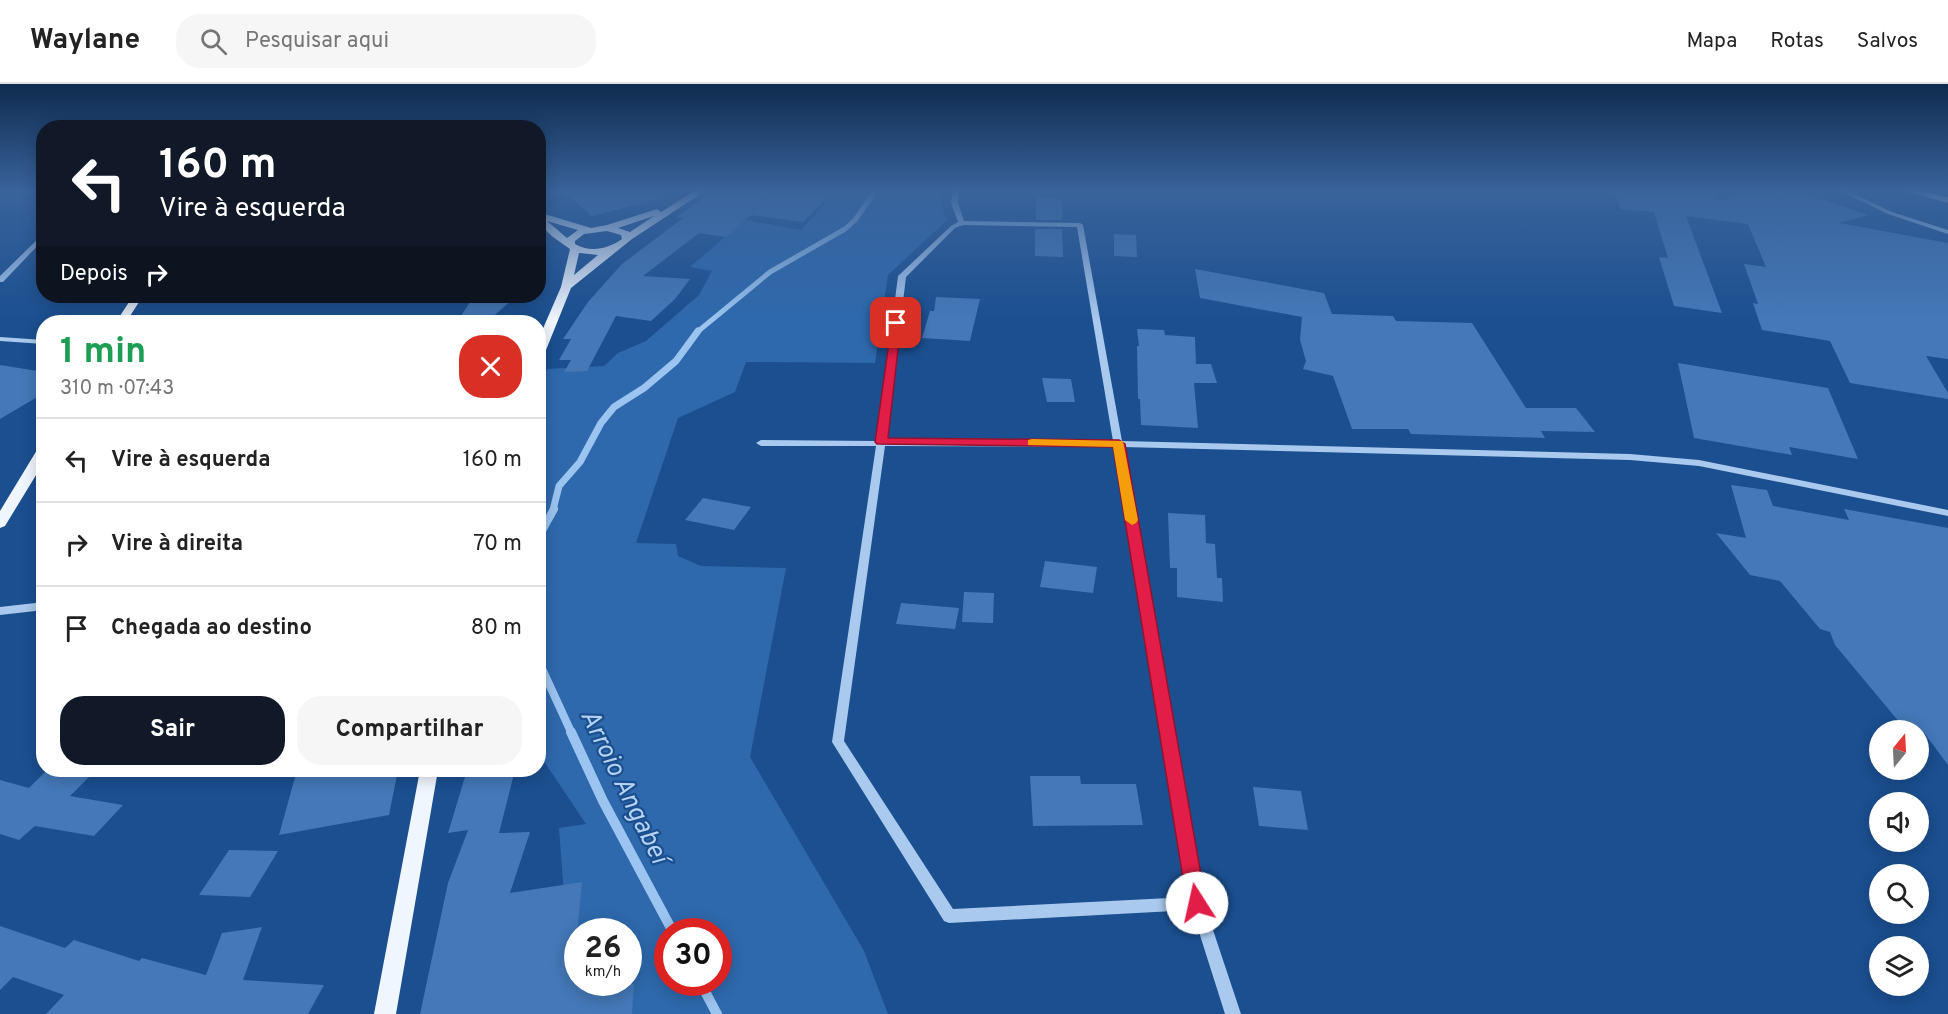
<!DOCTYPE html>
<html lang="pt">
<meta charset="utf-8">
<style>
body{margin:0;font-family:Overpass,sans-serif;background:#f6f6f6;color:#222;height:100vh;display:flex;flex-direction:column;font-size:22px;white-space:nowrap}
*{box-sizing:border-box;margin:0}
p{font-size:20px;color:#767676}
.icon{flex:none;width:33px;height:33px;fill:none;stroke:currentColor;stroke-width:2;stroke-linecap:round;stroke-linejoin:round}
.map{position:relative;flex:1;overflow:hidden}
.sheet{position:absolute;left:36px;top:231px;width:510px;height:462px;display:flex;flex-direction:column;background:#fff;border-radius:24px;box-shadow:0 3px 15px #0003}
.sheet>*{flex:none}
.guide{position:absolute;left:36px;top:36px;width:510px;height:183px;border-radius:24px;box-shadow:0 3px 15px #0003;background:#111827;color:#fff;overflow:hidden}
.needle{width:39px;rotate:18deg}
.tools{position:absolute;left:1869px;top:636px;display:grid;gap:12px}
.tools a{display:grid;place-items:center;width:60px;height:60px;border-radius:50%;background:#fff;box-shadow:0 3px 15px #0003;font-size:30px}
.speed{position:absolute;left:564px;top:834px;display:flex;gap:12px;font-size:30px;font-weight:700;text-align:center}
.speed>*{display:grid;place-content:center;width:78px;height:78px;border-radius:50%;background:#fff;box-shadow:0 3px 15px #0003;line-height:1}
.speed small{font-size:15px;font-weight:400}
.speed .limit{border:9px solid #d22;background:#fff;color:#111}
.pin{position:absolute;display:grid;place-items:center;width:51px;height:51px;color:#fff;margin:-26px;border-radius:12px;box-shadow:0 3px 9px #0006}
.me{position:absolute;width:66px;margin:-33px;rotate:350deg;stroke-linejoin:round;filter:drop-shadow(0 0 4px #0008)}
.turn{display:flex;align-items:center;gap:21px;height:126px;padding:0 24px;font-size:27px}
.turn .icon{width:78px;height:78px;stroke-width:2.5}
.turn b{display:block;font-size:42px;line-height:51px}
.then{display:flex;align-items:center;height:57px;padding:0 24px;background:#0003;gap:12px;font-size:22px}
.round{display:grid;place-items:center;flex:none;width:63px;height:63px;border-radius:24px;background:#f6f6f6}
.overview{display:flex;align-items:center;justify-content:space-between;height:102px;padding:0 24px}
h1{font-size:36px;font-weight:700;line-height:45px;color:#1e9e55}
.action{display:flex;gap:12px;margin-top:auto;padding:12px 24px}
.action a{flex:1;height:69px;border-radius:24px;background:#111827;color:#fff;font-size:24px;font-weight:700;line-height:69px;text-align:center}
.action a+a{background:#f6f6f6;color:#222}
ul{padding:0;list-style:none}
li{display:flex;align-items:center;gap:18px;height:84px;padding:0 24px;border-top:2px solid #e0e0e0}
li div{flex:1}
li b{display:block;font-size:22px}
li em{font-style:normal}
header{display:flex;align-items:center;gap:36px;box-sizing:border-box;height:84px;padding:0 30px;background:#fff;border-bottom:2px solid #e0e0e0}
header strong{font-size:28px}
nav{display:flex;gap:33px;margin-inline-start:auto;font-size:21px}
.search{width:420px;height:54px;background:#f6f6f6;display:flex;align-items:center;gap:15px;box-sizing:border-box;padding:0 21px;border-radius:24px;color:#767676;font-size:22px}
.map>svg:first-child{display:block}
.green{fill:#2e69ad;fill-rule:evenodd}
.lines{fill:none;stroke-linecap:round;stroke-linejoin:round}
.stream-far3{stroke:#9cc4f0;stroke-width:5}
.stream-far2{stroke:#9cc4f0;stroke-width:7}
.stream-far1{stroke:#9cc4f0;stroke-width:8}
.stream{stroke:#9cc4f0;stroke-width:10}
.building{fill:#4478b7}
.minor{fill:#a9c9ee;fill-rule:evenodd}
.major{fill:#f0f6ff;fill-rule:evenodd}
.route{fill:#e11d48;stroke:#92132f;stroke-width:1.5}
.slow{fill:#f59e0b}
.labels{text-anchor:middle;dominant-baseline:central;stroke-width:4.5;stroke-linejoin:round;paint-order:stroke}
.near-water-label{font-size:26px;font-style:italic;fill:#b5d3f5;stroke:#1b4f8f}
</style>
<header>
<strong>Waylane</strong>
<div class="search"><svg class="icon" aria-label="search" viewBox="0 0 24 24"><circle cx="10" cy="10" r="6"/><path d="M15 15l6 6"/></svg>Pesquisar aqui</div>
<nav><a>Mapa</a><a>Rotas</a><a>Salvos</a></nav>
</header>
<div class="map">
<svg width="1948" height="930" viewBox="0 0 1948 930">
<rect width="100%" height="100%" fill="#1b4f8f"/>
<path class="green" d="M836,107H944C938,118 943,125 947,136L888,191L875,279L746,278L735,308L678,334L636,459L676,460L678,472L701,482L786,484L750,673L864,867L888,930H603L601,899L628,898V848H578L577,855L567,852L559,744L586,740L539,670L538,315L547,285L604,282L618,269L646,257L699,211L712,187L690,183L745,136L801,146ZM668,848H718V898H668Z"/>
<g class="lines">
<path class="stream-far3" d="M696,249L770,188L845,145L855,136L874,109L872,107"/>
<path class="stream-far2" d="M553,426L559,402L580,378L601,339L614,323L644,304L676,277L698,247"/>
<path class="stream-far1" d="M538,454L554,425
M538,576L572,650"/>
<path class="stream" d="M571,648L603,717L673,848
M700,898L717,930"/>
</g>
<path class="building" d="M563,107H663L664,114L592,132Z
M712,107H834L803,138L751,131L726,153L699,149L643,192L690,195L675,215L651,237L616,232L587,287L564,288L571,276H559L571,255H563L588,218L622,180L683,134L677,133Z
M1614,107H1715L1719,117L1747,107H1798L1868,131L1839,139L1948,159V275L1926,272L1948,309V315L1850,299L1830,257L1762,246L1753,219L1758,220L1744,180L1766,183L1748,140L1686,132L1722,229L1674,222L1659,173L1668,174L1654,128L1621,125Z
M1036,112L1062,115V136H1036Z
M1035,145H1062L1063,173L1035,172Z
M1114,150L1136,151L1137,173L1114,172Z
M1195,185L1324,209L1332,230L1393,232L1396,237L1472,239L1526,324H1576L1595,348L1541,347L1545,354L1411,350L1408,345H1352L1333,292L1303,285L1306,277L1300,256L1302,233L1200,214Z
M474,212H516L487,238H457Z
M936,213L980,215L970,257L922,254L930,227H934Z
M1137,245L1164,246L1165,251L1195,253L1196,280H1211L1217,299H1194L1198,344L1141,341L1140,315H1138L1137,262H1139Z
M1678,279L1828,304L1858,375L1789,363L1792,371L1694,354Z
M0,281L44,288V309L0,335Z
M1042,294L1071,295L1075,318H1047Z
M1731,401L1767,406L1773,422L1849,436L1844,425L1948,444V681L1925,650L1918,646L1905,645L1835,561L1830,548L1820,545L1780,497L1750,491L1716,449L1746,454Z
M703,414L751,423L734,446L685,436Z
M1168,429L1205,431L1206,459L1215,460L1217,494H1222L1223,518L1177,513V484H1170Z
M1045,477L1097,483L1093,509L1040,503Z
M964,508L994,509L993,539L962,538Z
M901,519L959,524L955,545L896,540Z
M47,686H96L70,712L123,721L94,752L35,742L19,756L0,750V696L29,704Z
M297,686H398L389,731L279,751Z
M467,686H515L499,749L530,748L510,809L582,798L577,850L578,898H602V905L634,900L632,930H420L448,799L468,746L448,749Z
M1030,692H1080L1081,700H1136L1143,741L1033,742Z
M1253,703L1301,707L1308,746L1259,742Z
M229,766L278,767L250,813L199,811Z
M0,842L65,864L74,856L139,877L142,874L206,891L222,849L262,843L243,896L324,901L308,930H46L64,911L13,893L0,906Z"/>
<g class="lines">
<path class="minor" d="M953,107H959L958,119L964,137L1080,139L1083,141L1122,357L1630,370L1699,376L1948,426V432L1699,382L1630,376L1123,363L1204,819L1241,930H1225L1192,826L949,839L944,837L832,658L876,362H761L756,359L761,356L877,357L898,192L951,142L958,138L951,119ZM963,141L1077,143L1113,357H886L906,193L955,144ZM885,362L1114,363L1189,813L953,825L844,657Z
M1840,107H1848L1892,128L1948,146V150L1888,130Z
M44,149V155L3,198H0V192Z
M0,253L44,256V260L0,257Z
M44,518V526L0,531V523Z"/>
<path class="major" d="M694,107H705L632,155L571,204L544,271L538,274V256L561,203L570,165L553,153L538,139V128L591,144L607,141L657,125L661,128ZM654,132L630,148L618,144ZM547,137L578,146L567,154ZM607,147L621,151L622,155C608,165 590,169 575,160V157L584,150ZM580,169L598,171L574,191L579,169Z
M1905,107H1921L1948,113V119Z
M133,212H143L126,238H116Z
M44,362V378L5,442L0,444V427L37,366Z
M420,686H438L396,930H374Z"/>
</g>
<linearGradient id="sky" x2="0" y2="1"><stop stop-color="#0f2b4f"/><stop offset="0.45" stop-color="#39639b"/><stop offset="1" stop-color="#39639b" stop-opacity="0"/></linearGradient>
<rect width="1948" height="237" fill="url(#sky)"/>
<path class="route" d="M892,237L901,239L888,354L1119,356L1125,360L1206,819L1203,825L1197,827L1190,825L1187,819L1113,363L877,360L875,358Z"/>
<path class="slow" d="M1032,355L1123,357L1138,436L1136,439L1132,441L1125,436L1113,363L1028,361V356Z"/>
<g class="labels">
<g class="near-water-label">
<text transform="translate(623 703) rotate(64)">Arroio Angabeí</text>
</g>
</g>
</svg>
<div class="tools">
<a><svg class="needle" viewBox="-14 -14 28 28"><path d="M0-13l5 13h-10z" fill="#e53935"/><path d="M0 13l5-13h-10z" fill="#767676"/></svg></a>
<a><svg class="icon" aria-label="sound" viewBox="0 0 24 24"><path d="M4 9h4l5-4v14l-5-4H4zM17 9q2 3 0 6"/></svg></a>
<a><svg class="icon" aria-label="search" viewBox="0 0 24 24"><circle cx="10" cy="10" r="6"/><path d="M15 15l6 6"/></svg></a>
<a><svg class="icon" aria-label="layers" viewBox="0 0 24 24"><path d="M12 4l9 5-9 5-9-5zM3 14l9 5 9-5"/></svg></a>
</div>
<div class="speed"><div>26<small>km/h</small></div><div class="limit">30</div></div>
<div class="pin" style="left:896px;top:239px;background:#d93025"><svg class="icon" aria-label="arrive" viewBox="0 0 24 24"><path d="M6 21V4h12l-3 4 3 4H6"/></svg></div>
<svg class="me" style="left:1197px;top:819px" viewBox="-20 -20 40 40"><circle r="19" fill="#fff"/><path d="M0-13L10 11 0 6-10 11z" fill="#e11d48"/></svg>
<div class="guide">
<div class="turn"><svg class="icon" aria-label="left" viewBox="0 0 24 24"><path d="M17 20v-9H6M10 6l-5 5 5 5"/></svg><div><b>160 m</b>Vire à esquerda</div></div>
<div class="then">Depois<svg class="icon" aria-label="right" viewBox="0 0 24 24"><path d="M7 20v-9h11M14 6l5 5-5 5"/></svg></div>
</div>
<section class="sheet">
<div class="overview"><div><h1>1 min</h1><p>310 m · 07:43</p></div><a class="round" style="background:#d93025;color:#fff"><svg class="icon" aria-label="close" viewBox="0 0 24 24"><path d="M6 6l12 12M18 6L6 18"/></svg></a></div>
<ul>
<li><svg class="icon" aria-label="left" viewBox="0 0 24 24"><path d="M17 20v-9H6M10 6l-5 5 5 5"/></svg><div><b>Vire à esquerda</b></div><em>160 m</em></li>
<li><svg class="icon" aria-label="right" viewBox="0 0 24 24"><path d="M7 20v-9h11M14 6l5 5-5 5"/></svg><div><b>Vire à direita</b></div><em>70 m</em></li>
<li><svg class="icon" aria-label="arrive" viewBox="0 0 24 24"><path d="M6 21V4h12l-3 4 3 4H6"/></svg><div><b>Chegada ao destino</b></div><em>80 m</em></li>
</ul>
<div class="action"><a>Sair</a><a>Compartilhar</a></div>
</section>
</div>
